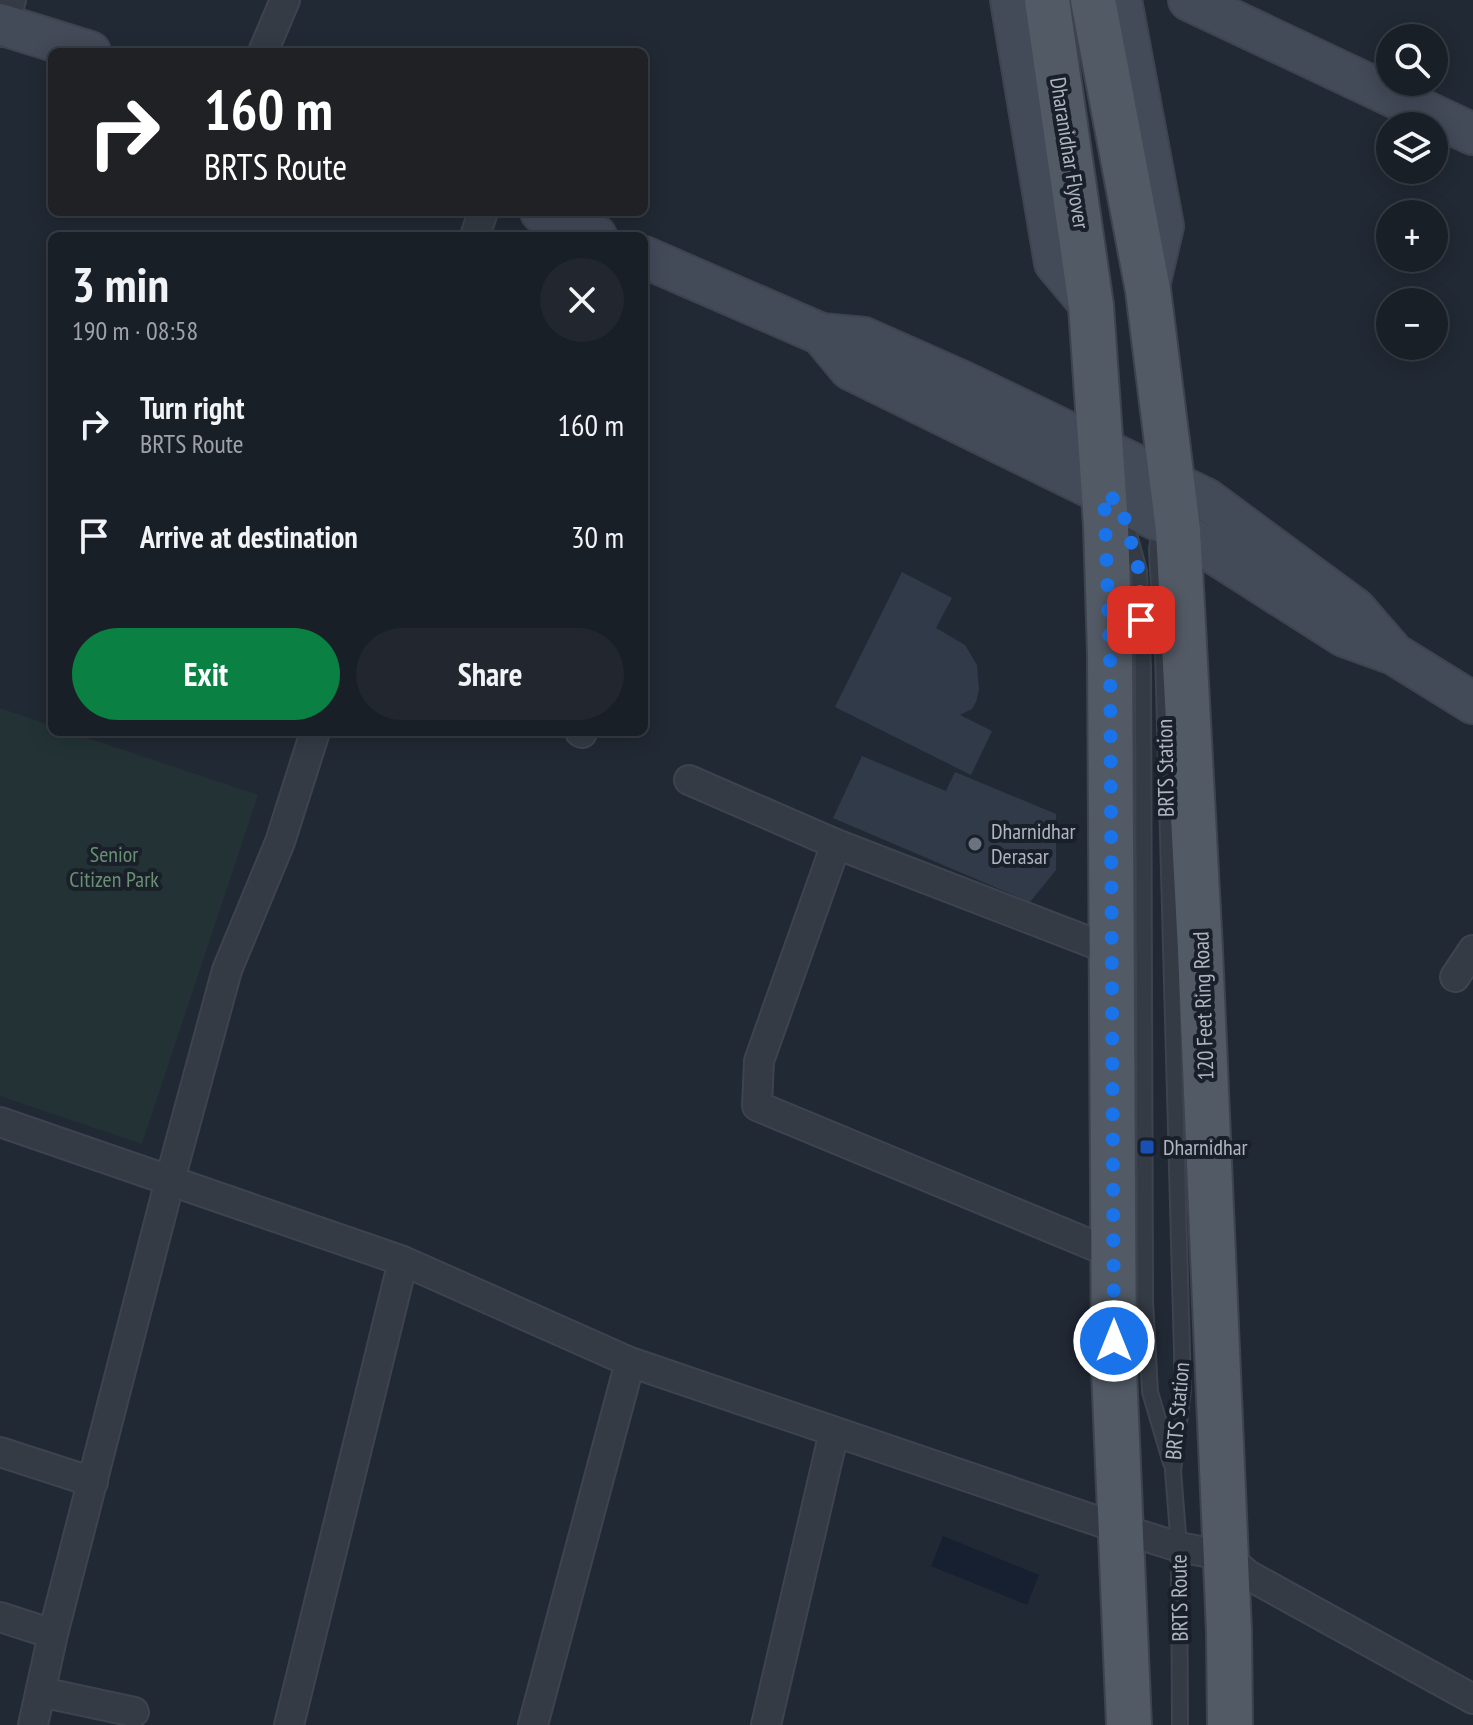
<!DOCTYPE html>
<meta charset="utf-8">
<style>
body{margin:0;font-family:"PT Sans Narrow",sans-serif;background:#22272f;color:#f1f3f6;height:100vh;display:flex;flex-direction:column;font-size:30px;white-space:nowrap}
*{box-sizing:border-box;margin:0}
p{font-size:26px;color:#9fa2a7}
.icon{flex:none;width:44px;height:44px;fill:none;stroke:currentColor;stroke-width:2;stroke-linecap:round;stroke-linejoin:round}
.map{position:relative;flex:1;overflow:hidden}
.details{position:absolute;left:48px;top:232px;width:600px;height:504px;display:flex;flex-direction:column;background:#191f27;border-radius:12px;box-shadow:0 4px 20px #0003,0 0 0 2px #373d44}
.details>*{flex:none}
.banner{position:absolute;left:48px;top:48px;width:600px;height:168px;border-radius:12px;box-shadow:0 4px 20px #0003,0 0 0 2px #373d44;background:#202124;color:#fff;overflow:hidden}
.fabs{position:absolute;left:1376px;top:24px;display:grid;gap:16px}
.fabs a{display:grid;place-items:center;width:72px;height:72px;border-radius:50%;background:#191f27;box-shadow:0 4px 20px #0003,0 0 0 2px #373d44;font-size:40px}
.pin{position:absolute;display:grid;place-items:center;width:68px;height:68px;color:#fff;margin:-34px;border-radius:16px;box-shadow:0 4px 12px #0006}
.me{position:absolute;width:88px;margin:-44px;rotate:0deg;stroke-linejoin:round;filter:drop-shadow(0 0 6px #0008)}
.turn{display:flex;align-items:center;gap:28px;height:168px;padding:0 24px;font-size:36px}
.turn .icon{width:104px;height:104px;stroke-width:2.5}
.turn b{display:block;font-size:56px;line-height:68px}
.round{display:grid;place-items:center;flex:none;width:84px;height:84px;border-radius:42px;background:#22272f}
.overview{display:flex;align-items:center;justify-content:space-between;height:136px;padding:0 24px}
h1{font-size:48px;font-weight:600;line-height:60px}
.primary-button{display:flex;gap:16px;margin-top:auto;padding:16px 24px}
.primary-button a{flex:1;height:92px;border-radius:48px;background:#0b8043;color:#fff;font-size:32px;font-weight:600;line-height:92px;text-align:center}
.primary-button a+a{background:#22272f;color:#f1f3f6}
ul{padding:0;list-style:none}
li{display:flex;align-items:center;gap:24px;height:112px;padding:0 24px}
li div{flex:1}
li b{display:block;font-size:30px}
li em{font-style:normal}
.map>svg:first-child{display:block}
.green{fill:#233335}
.water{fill:#162030}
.building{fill:#313a48}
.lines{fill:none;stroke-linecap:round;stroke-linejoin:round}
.lane-casing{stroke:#3e444f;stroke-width:18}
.street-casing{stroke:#3e444f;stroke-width:32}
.secondary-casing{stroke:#3e444f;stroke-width:44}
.primary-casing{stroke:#3e444f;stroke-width:48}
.lane{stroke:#343b45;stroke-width:14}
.street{stroke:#343b45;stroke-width:28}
.secondary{stroke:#434a58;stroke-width:40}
.primary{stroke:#525a65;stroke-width:44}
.route{stroke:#1a73e8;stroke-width:14;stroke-dasharray:0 25.2}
.worship-dot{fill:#6b7280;stroke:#1a2029;stroke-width:3}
.transit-dot{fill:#1a4fb4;stroke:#1a2029;stroke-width:3}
.labels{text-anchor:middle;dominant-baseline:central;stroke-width:8;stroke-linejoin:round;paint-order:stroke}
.street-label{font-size:22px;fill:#afb6c2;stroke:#1a2029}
.poi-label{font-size:22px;fill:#afb6c2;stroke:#1a2029;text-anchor:start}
.park-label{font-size:22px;fill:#699072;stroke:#1a2029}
</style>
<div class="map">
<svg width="1473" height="1725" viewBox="0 0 1473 1725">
<rect width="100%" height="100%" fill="#212934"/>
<path class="green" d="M0,708L52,726V732H70L258,795L142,1144L0,1096Z"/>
<path class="water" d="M943,1536L1039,1575L1027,1605L931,1566Z"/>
<path class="building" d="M902,572L952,598L936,628L965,645L977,665L979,690L976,702L972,709L960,715L992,731L971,775L835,707Z
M862,756L946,791L955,772L1056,814V870L1030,902L833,818Z"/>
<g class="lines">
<g class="lane-casing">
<path id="lane" d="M1123,513L1139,571L1143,668L1145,1301L1150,1392L1171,1463
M1160,531L1157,549L1160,610
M1163,651L1183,1389L1173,1471L1179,1547L1180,1725"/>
</g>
<g class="street-casing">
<path id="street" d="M0,32L11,0
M263,52L285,0
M475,236L483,212
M580,732L582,733
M689,780L836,844L1111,950
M836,844L759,1061L757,1106L1114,1254
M1455,977L1473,950
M0,1122L403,1261L630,1362L1121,1529L1179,1547L1226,1556L1248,1575L1473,1699
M0,1452L93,1482
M0,1617L53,1634
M41,1692L134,1712
M33,1725L53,1634L170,1180L227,970L280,842L315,732
M289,1725L403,1261
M533,1725L630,1362
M766,1725L834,1432"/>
</g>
<g class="secondary-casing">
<path id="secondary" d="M1011,0L1055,263L1091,306
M1121,0L1163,226L1148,290
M1189,0L1473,134
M0,24L90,52
M541,212L596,236
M644,257L821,334L864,338L961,381L1206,499L1355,609L1394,654
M821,334L850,369L1178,530L1344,636L1394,654L1473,703"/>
</g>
<g class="primary-casing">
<path id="primary" d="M1047,0L1091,306L1106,525L1110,654L1114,1370L1129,1725
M1093,0L1148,290L1178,530L1200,950L1229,1632L1230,1725"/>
</g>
<use href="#lane" class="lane"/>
<use href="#street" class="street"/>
<use href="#secondary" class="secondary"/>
<use href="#primary" class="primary"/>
</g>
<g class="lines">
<path class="route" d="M1114,1341L1110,654L1104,494L1120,502L1139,571L1141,620"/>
</g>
<circle class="worship-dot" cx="975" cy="844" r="8"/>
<rect class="transit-dot" x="1139" y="1139" width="16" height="16" rx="4"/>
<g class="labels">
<g class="street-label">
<text transform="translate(1070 153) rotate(81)">Dharanidhar Flyover</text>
<text transform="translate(1165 768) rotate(-91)">BRTS Station</text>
<text transform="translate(1203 1006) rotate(-92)">120 Feet Ring Road</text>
<text transform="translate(1177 1411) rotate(-85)">BRTS Station</text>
<text transform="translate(1179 1598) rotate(-91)">BRTS Route</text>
</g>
<g class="poi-label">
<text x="991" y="831">Dharnidhar<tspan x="991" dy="25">Derasar</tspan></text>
<text x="1163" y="1147">Dharnidhar</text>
</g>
<g class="park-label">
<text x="114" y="854">Senior<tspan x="114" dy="25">Citizen Park</tspan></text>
</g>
</g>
</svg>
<div class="fabs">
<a><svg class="icon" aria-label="search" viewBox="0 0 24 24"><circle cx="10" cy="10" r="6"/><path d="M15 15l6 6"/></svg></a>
<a><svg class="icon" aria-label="layers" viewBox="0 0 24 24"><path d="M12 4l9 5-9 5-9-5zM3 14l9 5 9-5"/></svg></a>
<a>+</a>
<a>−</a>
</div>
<div class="pin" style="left:1141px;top:620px;background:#d93025"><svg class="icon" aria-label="arrive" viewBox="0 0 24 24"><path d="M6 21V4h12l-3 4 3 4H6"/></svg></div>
<svg class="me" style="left:1114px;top:1341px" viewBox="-20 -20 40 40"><circle r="17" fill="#1a73e8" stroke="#fff" stroke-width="3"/><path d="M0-11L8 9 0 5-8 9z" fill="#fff"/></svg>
<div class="banner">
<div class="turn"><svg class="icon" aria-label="right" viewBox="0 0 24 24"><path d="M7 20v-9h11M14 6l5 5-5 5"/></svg><div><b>160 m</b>BRTS Route</div></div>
</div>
<section class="details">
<div class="overview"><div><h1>3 min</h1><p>190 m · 08:58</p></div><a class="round"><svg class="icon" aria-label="close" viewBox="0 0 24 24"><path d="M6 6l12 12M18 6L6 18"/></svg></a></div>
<ul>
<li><svg class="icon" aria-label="right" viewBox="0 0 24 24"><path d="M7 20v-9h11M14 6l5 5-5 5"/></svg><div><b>Turn right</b><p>BRTS Route</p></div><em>160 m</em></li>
<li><svg class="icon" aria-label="arrive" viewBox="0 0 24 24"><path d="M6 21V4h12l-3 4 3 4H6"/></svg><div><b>Arrive at destination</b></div><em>30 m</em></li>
</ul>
<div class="primary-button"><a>Exit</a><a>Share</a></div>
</section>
</div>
